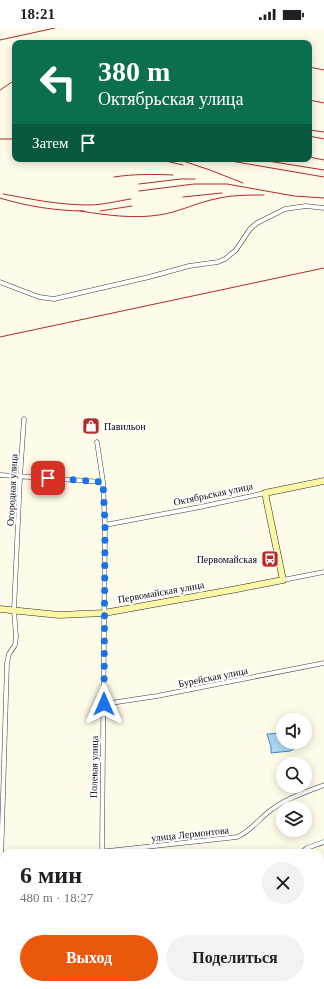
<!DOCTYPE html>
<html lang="ru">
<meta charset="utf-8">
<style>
body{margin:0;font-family:"Times New Roman",serif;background:#f2f2f2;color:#202124;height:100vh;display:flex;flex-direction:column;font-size:15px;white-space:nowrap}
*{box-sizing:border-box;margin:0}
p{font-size:13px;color:#757577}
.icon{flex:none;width:22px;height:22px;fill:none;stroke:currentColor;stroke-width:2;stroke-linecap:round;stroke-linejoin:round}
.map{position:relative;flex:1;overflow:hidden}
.panel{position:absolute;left:0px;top:821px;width:324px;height:140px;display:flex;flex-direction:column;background:#fff;border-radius:12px 12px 0 0;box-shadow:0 2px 10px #0003}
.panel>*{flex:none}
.guide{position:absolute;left:12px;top:12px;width:300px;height:122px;border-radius:8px;box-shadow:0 2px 10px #0003;background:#0b6e4f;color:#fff;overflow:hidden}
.tools{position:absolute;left:276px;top:685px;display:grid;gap:8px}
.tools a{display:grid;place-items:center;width:36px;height:36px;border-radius:50%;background:#fff;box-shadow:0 2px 10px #0003;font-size:20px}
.pin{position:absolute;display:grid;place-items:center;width:34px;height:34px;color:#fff;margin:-17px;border-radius:8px;box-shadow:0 2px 6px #0006}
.me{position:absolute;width:44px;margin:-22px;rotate:0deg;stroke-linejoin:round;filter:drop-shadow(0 0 3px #0008)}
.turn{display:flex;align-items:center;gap:14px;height:84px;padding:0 20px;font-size:18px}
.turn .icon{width:52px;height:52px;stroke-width:2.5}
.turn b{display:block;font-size:28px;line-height:34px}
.then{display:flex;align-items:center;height:38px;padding:0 20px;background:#0003;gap:8px;font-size:15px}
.round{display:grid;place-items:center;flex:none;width:42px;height:42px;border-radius:21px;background:#f2f2f2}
.head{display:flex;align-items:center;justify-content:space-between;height:68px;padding:0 20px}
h1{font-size:24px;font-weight:600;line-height:30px}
.action{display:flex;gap:8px;margin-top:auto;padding:8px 20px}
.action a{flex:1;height:46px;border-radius:24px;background:#ea580c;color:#fff;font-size:16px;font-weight:600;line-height:46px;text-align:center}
.action a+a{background:#f2f2f2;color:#202124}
.status{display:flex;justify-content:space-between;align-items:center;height:28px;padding:0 20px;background:#fff;direction:ltr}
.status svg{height:11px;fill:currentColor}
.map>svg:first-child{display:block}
.industrial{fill:#e9dee9}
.water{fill:#b0d6f3;stroke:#3a86c7}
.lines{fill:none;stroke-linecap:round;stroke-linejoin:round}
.minor-casing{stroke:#3d3d3d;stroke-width:5}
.secondary-casing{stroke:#2c2c2c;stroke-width:7}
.minor{stroke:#fff;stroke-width:4}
.secondary{stroke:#fcf7a6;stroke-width:6}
.rail{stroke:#b42a29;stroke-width:1}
.route{stroke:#1a73e8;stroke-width:7;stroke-dasharray:0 12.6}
.labels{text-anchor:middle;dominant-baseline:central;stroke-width:4;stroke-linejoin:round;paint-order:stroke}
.poi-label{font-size:10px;fill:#0a0a0a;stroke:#fff;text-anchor:start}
.street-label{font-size:10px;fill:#0a0a0a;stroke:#fff}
</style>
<div class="status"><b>18:21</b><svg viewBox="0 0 49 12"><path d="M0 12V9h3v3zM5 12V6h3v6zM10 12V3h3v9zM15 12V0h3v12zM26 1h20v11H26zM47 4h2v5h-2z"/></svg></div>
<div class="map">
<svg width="324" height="961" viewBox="0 0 324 961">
<rect width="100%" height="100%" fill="#fefbe9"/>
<path class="industrial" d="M0,938H4V957H45V961H0Z"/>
<path class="water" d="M283,705V714L305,715L290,723L271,725V719L267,706Z"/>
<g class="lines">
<g class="minor-casing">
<path id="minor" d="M0,254L39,269L54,271L149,249L189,238L218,234L225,231L236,222L250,201L257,195L285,181L306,178L324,180
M97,414L103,454L105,497L102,825
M0,447L103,454
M105,497L200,479L265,465
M283,552L324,544
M104,676L157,668L324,635
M90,825L237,809C250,804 260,790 271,782C287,770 306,764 324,757
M301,825L307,820L324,814
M0,866L3,847L1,834L7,635L9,626L15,617L16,609L14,582L20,449L24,391
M104,957V961
M250,957L251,961"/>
</g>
<g class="secondary-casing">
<path id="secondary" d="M0,581L59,587L104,585L237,561L283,552L265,465L324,453"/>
</g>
<use href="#minor" class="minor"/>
<use href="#secondary" class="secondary"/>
<path class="rail" d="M0,12L55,0
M107,15L114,14L145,15
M309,39L324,42
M0,62L15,52
M309,72L324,75
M309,102L324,104
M309,108L324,111
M0,111H15
M309,129L324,132
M157,131L183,137
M177,131L210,142L243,155
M219,131L324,149
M255,131L324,142
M54,133L63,131
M114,149C133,146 153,146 173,147
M139,156L181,151H195
M139,163L194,156H227L294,168L324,170
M3,166C31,171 59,177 88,177C103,177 117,173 131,171
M183,169L222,165
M0,170C25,178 57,183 84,183
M80,183C106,187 133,191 159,187C179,184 196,175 215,171C231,167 248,167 264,167
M100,183L132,178
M0,309L324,240"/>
</g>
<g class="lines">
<path class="route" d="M48,450L103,454L105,497L104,676"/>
</g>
<defs>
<g id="shop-square" transform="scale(0.9)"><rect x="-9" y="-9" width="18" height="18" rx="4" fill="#b42a29" stroke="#fff"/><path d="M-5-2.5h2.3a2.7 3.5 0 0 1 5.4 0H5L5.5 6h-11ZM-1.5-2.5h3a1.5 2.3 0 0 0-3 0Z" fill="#fff"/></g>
<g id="bus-square" transform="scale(0.9)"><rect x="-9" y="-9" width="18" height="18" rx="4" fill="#b42a29" stroke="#fff"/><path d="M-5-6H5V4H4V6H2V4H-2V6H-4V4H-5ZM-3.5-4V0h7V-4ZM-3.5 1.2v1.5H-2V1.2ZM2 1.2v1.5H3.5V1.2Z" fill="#fff"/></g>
</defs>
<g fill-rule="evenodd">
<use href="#shop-square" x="91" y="398"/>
<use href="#bus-square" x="270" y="531"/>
</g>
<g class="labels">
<g class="poi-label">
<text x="104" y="398">Павильон</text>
<text x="257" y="531" text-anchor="end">Первомайская</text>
</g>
<g class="street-label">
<text transform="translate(12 462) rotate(-87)">Огородная улица</text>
<text transform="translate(213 466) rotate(-12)">Октябрьская улица</text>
<text transform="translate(161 564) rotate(-10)">Первомайская улица</text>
<text transform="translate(213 649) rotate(-11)">Бурейская улица</text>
<text transform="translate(94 739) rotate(-89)">Полевая улица</text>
<text transform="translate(190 806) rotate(-6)">улица Лермонтова</text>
</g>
</g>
</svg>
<div class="tools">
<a><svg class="icon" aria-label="sound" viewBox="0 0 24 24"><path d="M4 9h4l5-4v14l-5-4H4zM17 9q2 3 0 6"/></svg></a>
<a><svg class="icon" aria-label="search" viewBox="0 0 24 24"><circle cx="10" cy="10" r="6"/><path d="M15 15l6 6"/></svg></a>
<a><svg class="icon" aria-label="layers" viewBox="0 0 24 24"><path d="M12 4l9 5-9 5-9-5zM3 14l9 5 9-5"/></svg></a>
</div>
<div class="pin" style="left:48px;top:450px;background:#d93025"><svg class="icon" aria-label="arrive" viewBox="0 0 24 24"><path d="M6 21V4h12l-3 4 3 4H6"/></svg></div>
<svg class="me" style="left:104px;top:676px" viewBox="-20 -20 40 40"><path d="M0-17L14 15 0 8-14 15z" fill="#1a73e8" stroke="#fff" stroke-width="4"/></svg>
<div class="guide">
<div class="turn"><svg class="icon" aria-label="left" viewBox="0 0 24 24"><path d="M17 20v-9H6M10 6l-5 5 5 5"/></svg><div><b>380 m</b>Октябрьская улица</div></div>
<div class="then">Затем<svg class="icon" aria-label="arrive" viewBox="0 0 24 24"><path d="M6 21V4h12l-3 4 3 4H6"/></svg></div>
</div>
<section class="panel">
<div class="head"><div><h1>6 мин</h1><p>480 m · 18:27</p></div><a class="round"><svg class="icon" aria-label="close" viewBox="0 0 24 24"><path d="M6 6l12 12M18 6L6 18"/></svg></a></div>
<div class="action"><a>Выход</a><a>Поделиться</a></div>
</section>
</div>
